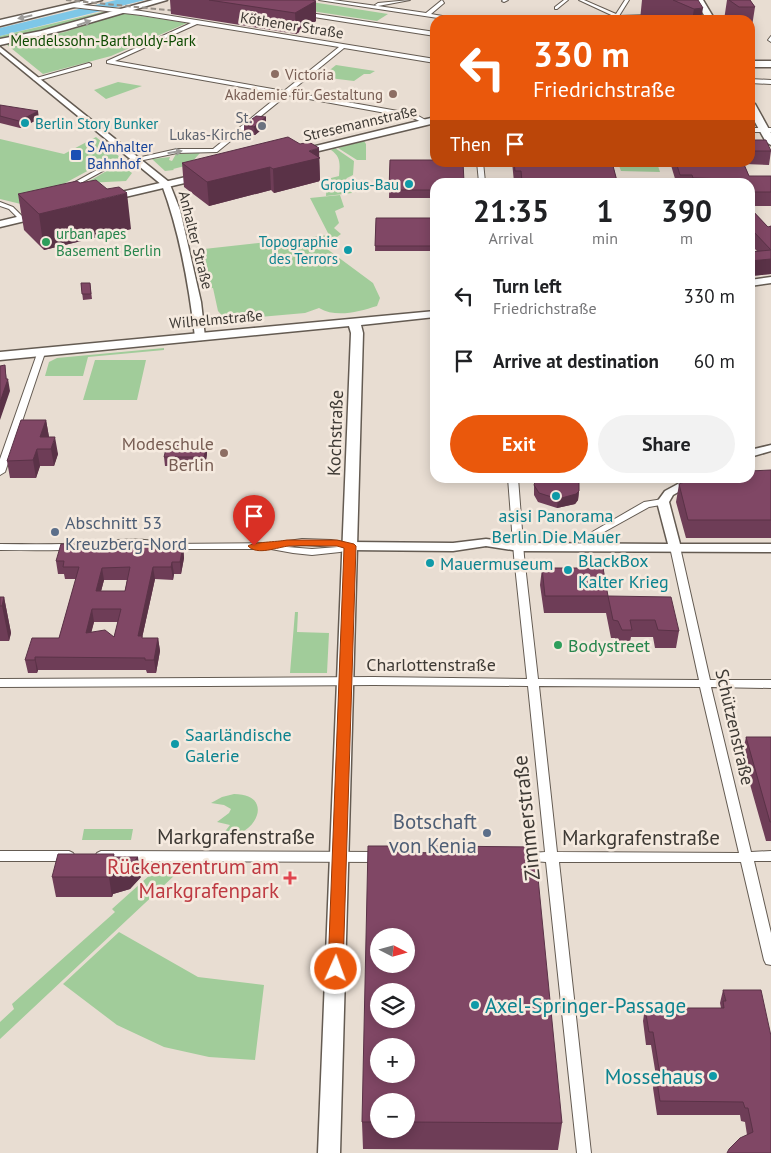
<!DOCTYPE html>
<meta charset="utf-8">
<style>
body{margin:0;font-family:"PT Sans",sans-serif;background:#f2f2f2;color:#202124;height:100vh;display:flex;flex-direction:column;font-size:19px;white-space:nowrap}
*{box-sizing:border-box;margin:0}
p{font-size:16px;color:#757577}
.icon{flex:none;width:28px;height:28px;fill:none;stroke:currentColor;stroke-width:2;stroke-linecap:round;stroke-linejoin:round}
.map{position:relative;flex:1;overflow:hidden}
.details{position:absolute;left:430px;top:178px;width:325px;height:305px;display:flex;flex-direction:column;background:#fff;border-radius:15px;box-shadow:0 2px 12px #0003}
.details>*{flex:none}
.banner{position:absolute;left:430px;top:15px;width:325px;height:152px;border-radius:15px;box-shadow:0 2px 12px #0003;background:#ea580c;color:#fff;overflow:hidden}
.needle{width:32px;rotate:96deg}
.tools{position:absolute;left:370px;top:928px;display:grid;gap:10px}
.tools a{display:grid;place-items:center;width:45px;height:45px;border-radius:50%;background:#fff;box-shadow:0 2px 12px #0003;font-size:25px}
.pin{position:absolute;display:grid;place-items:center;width:42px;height:42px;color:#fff;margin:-51px -21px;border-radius:50% 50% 50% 0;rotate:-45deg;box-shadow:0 0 5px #0007}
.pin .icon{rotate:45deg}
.me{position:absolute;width:55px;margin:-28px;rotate:2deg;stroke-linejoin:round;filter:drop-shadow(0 0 4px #0008)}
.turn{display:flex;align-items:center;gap:18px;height:105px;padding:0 20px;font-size:22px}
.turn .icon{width:65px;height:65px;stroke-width:2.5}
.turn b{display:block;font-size:35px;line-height:42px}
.then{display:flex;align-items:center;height:48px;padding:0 20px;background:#0003;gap:10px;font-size:19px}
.eta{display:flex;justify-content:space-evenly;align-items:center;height:85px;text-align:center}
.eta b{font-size:30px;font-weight:600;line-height:35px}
.button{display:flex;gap:10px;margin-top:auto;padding:10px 20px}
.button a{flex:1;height:58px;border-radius:30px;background:#ea580c;color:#fff;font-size:20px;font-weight:600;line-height:58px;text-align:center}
.button a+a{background:#f2f2f2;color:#202124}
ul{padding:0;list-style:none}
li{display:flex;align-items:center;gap:15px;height:65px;padding:0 20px}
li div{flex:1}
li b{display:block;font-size:19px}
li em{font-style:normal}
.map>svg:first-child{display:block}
.green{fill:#a1cc9a}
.water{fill:#7ec7e7}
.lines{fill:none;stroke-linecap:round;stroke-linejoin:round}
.pedestrian-casing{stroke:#645b52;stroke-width:2}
.minor-casing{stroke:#645b52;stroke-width:2}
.tertiary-casing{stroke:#645b52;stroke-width:3}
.secondary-casing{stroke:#645b52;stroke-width:3}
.primary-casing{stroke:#645b52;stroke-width:3}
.pedestrian{fill:#fff;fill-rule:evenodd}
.minor{fill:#fff;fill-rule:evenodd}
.tertiary{fill:#fff;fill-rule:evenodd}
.secondary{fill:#fff;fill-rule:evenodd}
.primary{fill:#fff;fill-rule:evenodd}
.rail{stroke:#968f87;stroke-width:2;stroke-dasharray:5.5 3;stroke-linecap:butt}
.wall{fill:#6e3d57;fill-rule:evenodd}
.shaded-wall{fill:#5a3247}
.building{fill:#804765;stroke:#5a3247;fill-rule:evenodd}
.oneway{fill:#9e9c9a}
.route{fill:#ea580c;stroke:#983908}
.education-dot{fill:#8d6e63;stroke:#f5eadf;stroke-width:2}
.culture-dot{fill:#0f9aa8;stroke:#f5eadf;stroke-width:2}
.worship-dot{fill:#6b7280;stroke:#f5eadf;stroke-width:2}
.transit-dot{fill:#1a4fb4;stroke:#f5eadf;stroke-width:2}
.leisure-dot{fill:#2e9e5b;stroke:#f5eadf;stroke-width:2}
.service-dot{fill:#5c6f8a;stroke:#f5eadf;stroke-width:2}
.health-dot{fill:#e0444e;stroke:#f5eadf;stroke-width:2}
.labels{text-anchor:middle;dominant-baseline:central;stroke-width:5;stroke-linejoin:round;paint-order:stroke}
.far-street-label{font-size:15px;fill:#3e3a35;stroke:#f5eadf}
.far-park-label{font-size:15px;fill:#0d4a01;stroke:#f5eadf}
.far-education-label{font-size:15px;fill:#785e54;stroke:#f5eadf;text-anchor:start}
.far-worship-label{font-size:15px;fill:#5b616d;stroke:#f5eadf;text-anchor:end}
.far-culture-label{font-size:15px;fill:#0d838f;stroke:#f5eadf;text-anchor:end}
.far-transit-label{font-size:15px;fill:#164399;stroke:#f5eadf;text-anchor:start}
.far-leisure-label{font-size:15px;fill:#27864d;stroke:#f5eadf;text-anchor:start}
.street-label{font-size:18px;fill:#3e3a35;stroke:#f5eadf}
.education-label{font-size:18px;fill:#785e54;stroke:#f5eadf;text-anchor:end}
.culture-label{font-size:18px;fill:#0d838f;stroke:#f5eadf;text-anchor:start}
.service-label{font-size:18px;fill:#4e5e75;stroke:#f5eadf;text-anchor:start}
.leisure-label{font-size:18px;fill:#27864d;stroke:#f5eadf;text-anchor:start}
.near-street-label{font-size:21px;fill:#3e3a35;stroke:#f5eadf}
.near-service-label{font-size:21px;fill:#4e5e75;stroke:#f5eadf;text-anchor:end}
.near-health-label{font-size:21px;fill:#be3a42;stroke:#f5eadf;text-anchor:end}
.near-culture-label{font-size:21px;fill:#0d838f;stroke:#f5eadf;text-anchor:start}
</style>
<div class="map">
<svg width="771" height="1153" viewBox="0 0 771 1153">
<rect width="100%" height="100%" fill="#e8ddd2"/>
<path class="green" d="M266,0H299L388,14L377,21L252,2Z
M102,12H108L68,26L0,40V36Z
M122,13L187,23L111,56L43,74L6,44L65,32Z
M336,65L375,71L370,74H364L354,81L321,77Z
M118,82L142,86L106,99L94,90Z
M96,137L121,158L102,163L25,205L0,199V139L64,154Z
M364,141L366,144V160H357L338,148Z
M335,148L354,161L353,175L347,178L344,182L347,187L352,189V193L326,196L327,179L339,176C340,164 341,157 331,150Z
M200,153L189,165L173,169L174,170L165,171L152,159L170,157L169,160L172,161L176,154Z
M618,163H657L660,172L621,171Z
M123,166L132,173L126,181L86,183L110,169Z
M340,195L344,207L335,211L339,223L334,228L341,234L333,240L319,243L373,283L380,298L377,306C358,312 336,318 319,308L305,313L226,320L218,311L213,288L204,289L195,250L329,235L310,198Z
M164,348V350L88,357L83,376H45L49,362L57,358Z
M95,360H146L137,400H83Z
M295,612H298L297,632L329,633L327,673H290Z
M234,794C276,794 256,838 224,836L223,834L230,825L217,822L229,813L231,809L224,805L211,803L222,797Z
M84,829H133L131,840H82Z
M151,874H176L0,1039V1022L14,1009L12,1004L115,912L112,909Z
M119,932L198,977L264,985L255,1060L209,1057L164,1047L117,1025L63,984Z"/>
<path class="water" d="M116,0H145L0,36V28Z"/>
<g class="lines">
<g class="pedestrian-casing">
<path id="pedestrian" d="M503,0H508L504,2L502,1Z
M564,0H568L557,9H555V7Z
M579,0H584L616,14L625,0H629L619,16L649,15L651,16L649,17L624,18V20H622Z"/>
</g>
<g class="minor-casing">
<path id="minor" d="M319,0H333L377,6L375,5L378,3L410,0L378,6L426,13L442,0L444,3L431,14L465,20H451Z
M74,4L141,11L435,59V63L344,48L290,92L415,114L429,122L426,124L413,118L287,95L217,152L177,153L110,167L70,189H66V187L106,165L177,149H213L281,94L107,63V61L191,23L141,15L72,7ZM197,24L339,47L284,91L115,61Z
M303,12L435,32V36L301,15V13Z
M771,36V42L768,40Z
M89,63L91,64V66L36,81L33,79Z
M750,79L771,80V84L750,83Z
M750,128H771V132H750Z
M477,162H483L485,182H479Z
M0,202L13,207L24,218V220H20L9,209L0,206Z
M38,351H41L45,353L5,472L0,475V459Z
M508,478H518L524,556L538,679L699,680L670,547L675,544L680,547L710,680H771V688L711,687L751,852L771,851V861H754L771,933V965L766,964L764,960L741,862H559L591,1153H577L546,862L519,860L517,857L519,854L545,852L528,686L373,685L0,687V679L373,677L527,679L514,556ZM539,686L700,687L739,853L557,852Z
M663,499L668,502L666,504L649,507L595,537H589L587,535L644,502Z
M302,539L331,540L353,544L355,546L352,549L340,552L312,555L293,553L271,549H164C137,542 109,547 82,549C55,551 27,550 0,550V544C27,544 55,545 82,543C110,541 139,536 167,544L274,543ZM302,545L338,547L312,549L287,547Z
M0,851H69L73,853L75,856L73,859L69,861H0Z
M101,851L381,852L385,854L387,857L385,860L381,862L101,861L97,859L95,856L97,853Z"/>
</g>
<g class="tertiary-casing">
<path id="tertiary" d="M0,47L169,182L180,210L201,302L205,337L204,339L200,340L195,337C189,286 180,233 162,185L0,52Z
M771,445V451L750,457V450Z
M689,478H703L673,495L669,502L680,544H771V552L519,551L486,546L453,551L350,550L344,546L350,542L453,543L486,539L519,543L668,544L657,502L665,491Z"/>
</g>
<g class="secondary-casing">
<path id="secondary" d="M750,61H771V67H750Z
M435,117V123L298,156L293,153L295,151Z
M203,173L208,176L206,178L108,201L103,198L104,196Z
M42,211L46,212L47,214L46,216L0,227V221Z
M771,277V283L750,286V280Z
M435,311V317L361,325L363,333L340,1153H318L351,333L349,326L0,360V352Z"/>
</g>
<g class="primary-casing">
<path id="primary" d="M87,0H102L0,26V20Z
M153,0H167L65,30L0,45V39L41,31Z
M695,0H703L715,20H707Z
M750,101L755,104L771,133V145L766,142L750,113Z"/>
</g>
<use href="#pedestrian" class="pedestrian"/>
<use href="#minor" class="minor"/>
<use href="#tertiary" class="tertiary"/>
<use href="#secondary" class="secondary"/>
<use href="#primary" class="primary"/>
<path class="rail" d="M66,0L177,11"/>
</g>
<path class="wall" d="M170,0H312L316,1V21L296,34L171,14Z
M642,0H698L701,20H640Z
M727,0H750L755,7L750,39V20H724Z
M0,105L39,119L20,128L0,123Z
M266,117V126L255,135L244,134V125Z
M750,140L771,151L769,165L744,164L749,176H771V206H750V182H676L670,162H750Z
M319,157L320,181L274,193L271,190L209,206L184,187L182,163Z
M390,160L435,182V198H389Z
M512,162H612L617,182H514Z
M18,194L131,229L44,250L24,230Z
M750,208L768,227L771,226V274L750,276V252L757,251L752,246H750Z
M376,218H435V251H375Z
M81,283H90L92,299L83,300Z
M46,420L49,437L58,454L54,466H40L36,478H10L7,461Z
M207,445V454L205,466H165L164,457Z
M771,470V538H686L676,502L679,484Z
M534,485L579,491L578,500L575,504L557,508L538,502L534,495Z
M183,546L184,558L181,574H174L173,580L155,579L142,638H158L160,651L156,673H147L146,670H38L37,673H28L25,660L59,638L76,579H65L64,574H58L56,561ZM104,580H127L125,591H101ZM94,622H118L114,637L91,632Z
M542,568L608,596L679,631L676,648H655L653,637H631L629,647H620L615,638H611L606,613H544L540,585Z
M0,597H4L11,633L9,641H0Z
M746,737H771V841H766L742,756Z
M435,846L562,1123L558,1150L363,1149L362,1122L395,852L435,853ZM379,1101H406V1129H379Z
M114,857L141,877L130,889L113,894L112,897H56L52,877Z
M723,990L771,1153L747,1135L745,1122L741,1121L740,1115H657L653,1088L656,1076L651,1045H646L643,1021L645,1008H721L720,1003Z"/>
<path class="shaded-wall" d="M316,1V21L296,34L295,13Z
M703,8L701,20H692L694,9Z
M38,111L39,119L20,128L19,121Z
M266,117V126L255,135L254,127Z
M319,148L320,181L274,193L273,169L309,151Z
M270,167L271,190L209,206L207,182Z
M127,193L131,229L44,250L39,214Z
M750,232H754L752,246H750Z
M771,259V274L750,276V261Z
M5,365L7,382L8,379L10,391L0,420V402L6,379Z
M46,420L49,437H40Z
M55,437L58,454L54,466L51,449Z
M207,445V454L205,466L204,457Z
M37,449L40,466L36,478L33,460Z
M579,491L578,500L575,504L557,508L558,499Z
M183,546L184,558L181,574L180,562Z
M172,562L174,574L173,580L171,567Z
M153,567L155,579L142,638L144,649L138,636Z
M102,568L104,580L98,603L96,591Z
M4,597L11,633L9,641L2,606Z
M92,609L94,622L88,646L86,633Z
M158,638L160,651L156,673L154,660Z
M35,657L38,670L37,673L35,660Z
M114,854L117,872L138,857L141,877L130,889L113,894L112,897L109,877Z"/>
<path class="building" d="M209,0H312L316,1L295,13Z
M673,0H698L703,8L694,9Z
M729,0H750L755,7H739Z
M0,105L38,111L19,121L0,116Z
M256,116L266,117L254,127L244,125Z
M288,137L300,144L309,142L319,148L309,151L320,158L273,169L270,167L207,182L182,163Z
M750,140H766L771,151H750Z
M390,160H435V162H463L464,182H435V190H389Z
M514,162H612L617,181H522L521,171H515Z
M676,162H743L749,176H771V192H750V182H736L735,181H731L730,179L693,178L692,175H680Z
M96,180L107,189L119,187L127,193L39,214L18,194L77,181L80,183Z
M750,208L768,227L771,226V259L750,261V252L771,250L754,232H750Z
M376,218H435V246H375Z
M81,283H90L91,294H82Z
M5,365L6,379H8L0,402V366Z
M21,420H46L40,437H55L51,449H37L33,460L7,461Z
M167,445H207L204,457H164Z
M771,470V520H688L679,484L695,478H750V471Z
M540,478H572L579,483V491L576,494L558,499L539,493L534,485L535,482Z
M61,544L183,546L180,562H172L171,567H153L138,636H142V638H158L154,660H145V658L35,657V660H25L32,638H59L79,567H63L64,561H56ZM130,567L125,591H96L102,568ZM92,609H121L114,637L105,630L86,633Z
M542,568H603L608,596L671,597L679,631L658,630L655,620H630L632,630H622L618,621L613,620L608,596H545Z
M0,597H4L2,606H0Z
M746,737H771V822H770Z
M368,846H395V852L435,853V846L535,847L562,1123L406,1122V1101H379V1122H362ZM379,936H406V964H379ZM379,991H406V1019H379ZM379,1046H406V1074H379Z
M58,854H114L113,857H138L127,869L109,874V877H52Z
M723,990H761L771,1036V1153H727L729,1149L740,1138L753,1132L748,1108H745L743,1102L660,1101L656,1075H660L653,1032H649L645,1008H724L723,1001H726Z"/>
<defs><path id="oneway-solid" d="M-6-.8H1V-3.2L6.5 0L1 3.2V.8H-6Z" transform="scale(1.25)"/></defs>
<g class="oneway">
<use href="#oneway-solid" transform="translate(25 17) rotate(167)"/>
<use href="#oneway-solid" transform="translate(84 23) rotate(-19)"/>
<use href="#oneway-solid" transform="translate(175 152) rotate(-9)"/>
</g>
<path class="route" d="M287,540H337L354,544L356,546L343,969L341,974L336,975L330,974L328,969L344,548L337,546C321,546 305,545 289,546C278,547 257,556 248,546C253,542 277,542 287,540Z"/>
<g class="education-dot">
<circle cx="275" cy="74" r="5"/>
<circle cx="393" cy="94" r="5"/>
<circle cx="224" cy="453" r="5"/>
</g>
<g class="culture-dot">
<circle cx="25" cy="123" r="5"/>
<circle cx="409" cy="184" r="5"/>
<circle cx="348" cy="250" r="5"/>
<circle cx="556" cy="496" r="5"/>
<circle cx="430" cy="563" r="5"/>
<circle cx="568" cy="570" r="5"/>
<circle cx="175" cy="744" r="5"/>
<circle cx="475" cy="1005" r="5"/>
<circle cx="713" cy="1076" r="5"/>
</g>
<circle class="worship-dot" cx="262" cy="126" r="5"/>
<rect class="transit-dot" x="70" y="149" width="12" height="12" rx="2.5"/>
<g class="leisure-dot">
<circle cx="46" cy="242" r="5"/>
<circle cx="558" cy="645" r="5"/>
</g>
<g class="service-dot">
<circle cx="55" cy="532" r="5"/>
<circle cx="487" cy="833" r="5"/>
</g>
<path class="health-dot" d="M287.5 870.5h5v5h5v5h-5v5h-5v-5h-5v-5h5z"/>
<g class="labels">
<g class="far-street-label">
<text transform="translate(292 25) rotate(9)">Köthener Straße</text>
<text transform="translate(360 123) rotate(-13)">Stresemannstraße</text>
<text transform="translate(196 240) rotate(76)">Anhalter Straße</text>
<text transform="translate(216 319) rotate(-5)">Wilhelmstraße</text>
</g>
<g class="far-park-label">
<text x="103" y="40">Mendelssohn-Bartholdy-Park</text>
</g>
<g class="far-education-label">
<text x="285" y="74">Victoria</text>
<text x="383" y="94" text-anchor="end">Akademie für Gestaltung</text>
</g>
<g class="far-worship-label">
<text x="252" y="117">St.<tspan x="252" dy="17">Lukas-Kirche</tspan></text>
</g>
<g class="far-culture-label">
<text x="35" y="123" text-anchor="start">Berlin Story Bunker</text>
<text x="399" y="184">Gropius-Bau</text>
<text x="338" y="241">Topographie<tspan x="338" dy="17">des Terrors</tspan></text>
</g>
<g class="far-transit-label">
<text x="87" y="146">S Anhalter<tspan x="87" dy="17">Bahnhof</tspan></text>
</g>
<g class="far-leisure-label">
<text x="56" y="233">urban apes<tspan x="56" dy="17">Basement Berlin</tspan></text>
</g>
<g class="street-label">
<text transform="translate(335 433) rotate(-88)">Kochstraße</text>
<text x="431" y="664">Charlottenstraße</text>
<text transform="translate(735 727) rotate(77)">Schützenstraße</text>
</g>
<g class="education-label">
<text x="214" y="443">Modeschule<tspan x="214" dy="21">Berlin</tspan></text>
</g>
<g class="culture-label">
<text x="556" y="515" text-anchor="middle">asisi Panorama<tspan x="556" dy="21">Berlin Die Mauer</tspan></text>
<text x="578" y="560">BlackBox<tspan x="578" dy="21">Kalter Krieg</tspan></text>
<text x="440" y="563">Mauermuseum</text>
<text x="185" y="734">Saarländische<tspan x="185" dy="21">Galerie</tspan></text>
</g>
<g class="service-label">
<text x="65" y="522">Abschnitt 53<tspan x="65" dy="21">Kreuzberg-Nord</tspan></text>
</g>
<g class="leisure-label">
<text x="568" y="645">Bodystreet</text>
</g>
<g class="near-street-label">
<text transform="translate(526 818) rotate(-96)">Zimmerstraße</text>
<text x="236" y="836">Markgrafenstraße</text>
<text x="641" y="837">Markgrafenstraße</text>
</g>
<g class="near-service-label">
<text x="477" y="821">Botschaft<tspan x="477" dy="24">von Kenia</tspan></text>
</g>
<g class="near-health-label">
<text x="279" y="866">Rückenzentrum am<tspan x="279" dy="24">Markgrafenpark</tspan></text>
</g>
<g class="near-culture-label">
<text x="485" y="1005">Axel-Springer-Passage</text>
<text x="703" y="1076" text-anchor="end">Mossehaus</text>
</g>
</g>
</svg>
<div class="tools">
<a><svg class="needle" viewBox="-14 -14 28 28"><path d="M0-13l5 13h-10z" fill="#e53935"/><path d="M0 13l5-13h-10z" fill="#757577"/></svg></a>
<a><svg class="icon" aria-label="layers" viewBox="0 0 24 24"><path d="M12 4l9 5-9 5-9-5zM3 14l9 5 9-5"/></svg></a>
<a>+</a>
<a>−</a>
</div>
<div class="pin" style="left:254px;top:546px;background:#d93025"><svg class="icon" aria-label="arrive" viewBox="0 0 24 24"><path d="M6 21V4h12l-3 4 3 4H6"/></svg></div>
<svg class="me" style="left:336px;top:969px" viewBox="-20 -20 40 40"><circle r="17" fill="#ea580c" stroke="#fff" stroke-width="3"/><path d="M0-11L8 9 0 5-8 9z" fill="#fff"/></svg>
<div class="banner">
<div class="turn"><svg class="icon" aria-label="left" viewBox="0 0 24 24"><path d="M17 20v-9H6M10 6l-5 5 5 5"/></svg><div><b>330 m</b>Friedrichstraße</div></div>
<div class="then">Then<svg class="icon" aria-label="arrive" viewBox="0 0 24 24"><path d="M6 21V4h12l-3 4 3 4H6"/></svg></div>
</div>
<section class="details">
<div class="eta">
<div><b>21:35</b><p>Arrival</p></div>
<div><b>1</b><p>min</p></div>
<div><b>390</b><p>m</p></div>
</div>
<ul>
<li><svg class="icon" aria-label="left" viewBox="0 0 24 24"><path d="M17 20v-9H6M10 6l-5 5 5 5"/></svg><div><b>Turn left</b><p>Friedrichstraße</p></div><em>330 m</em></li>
<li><svg class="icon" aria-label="arrive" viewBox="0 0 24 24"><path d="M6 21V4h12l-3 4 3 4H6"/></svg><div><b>Arrive at destination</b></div><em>60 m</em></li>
</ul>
<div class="button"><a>Exit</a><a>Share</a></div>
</section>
</div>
